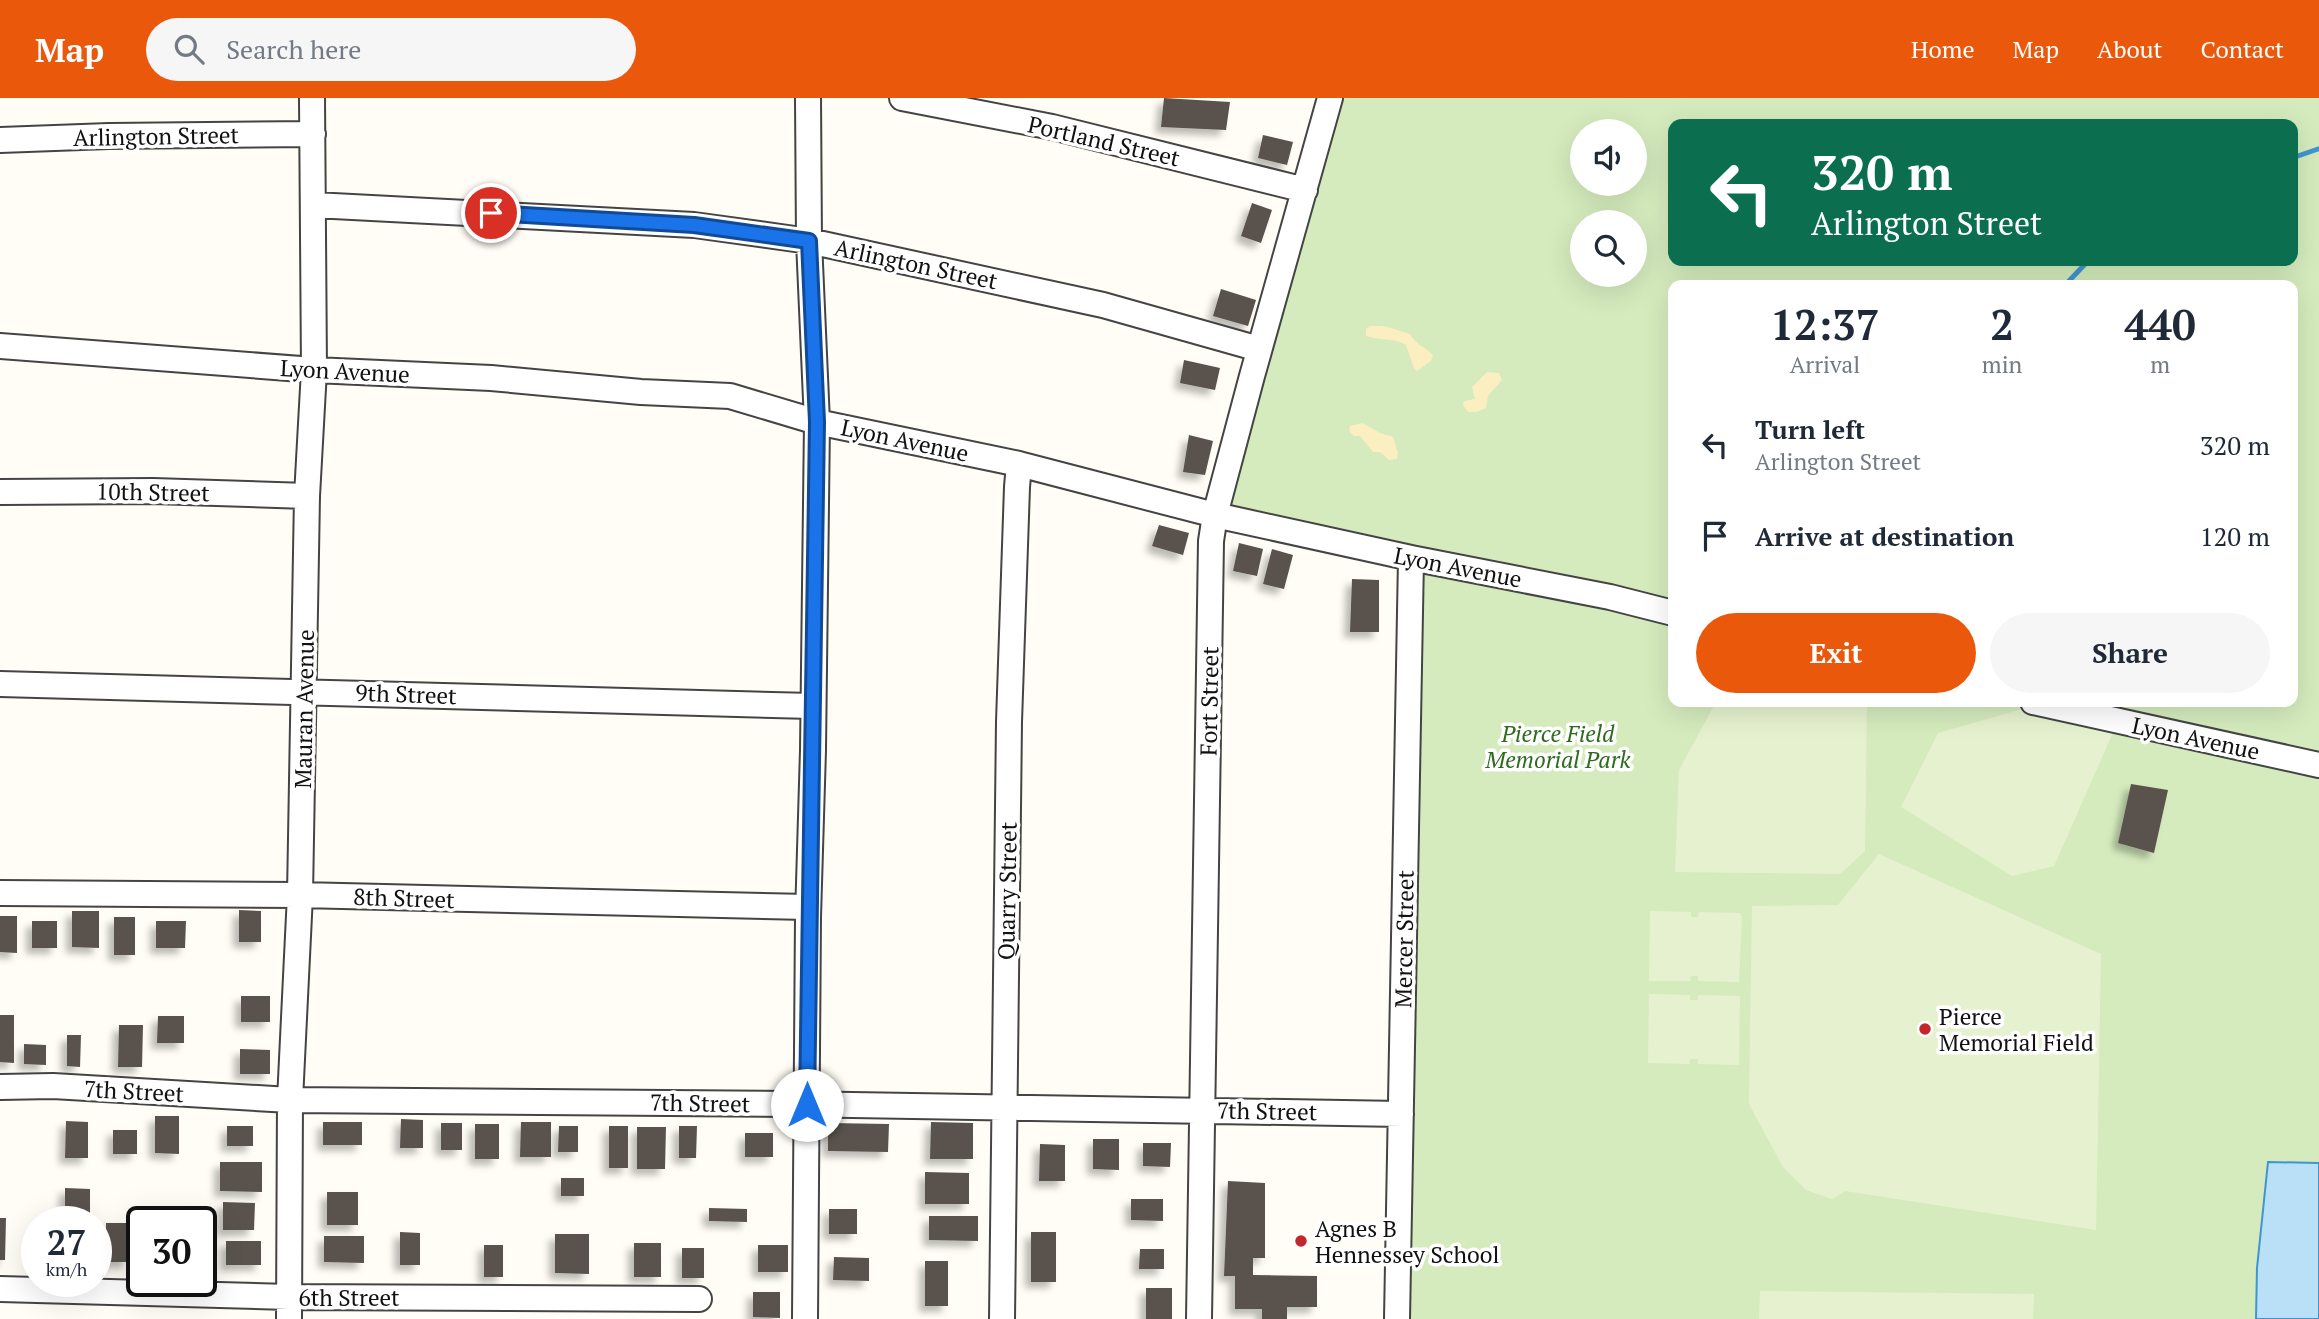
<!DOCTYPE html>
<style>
body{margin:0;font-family:"PT Serif",serif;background:#f6f6f7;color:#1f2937;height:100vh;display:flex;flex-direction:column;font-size:26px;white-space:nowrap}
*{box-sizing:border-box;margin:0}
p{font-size:23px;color:#747a83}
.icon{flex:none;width:38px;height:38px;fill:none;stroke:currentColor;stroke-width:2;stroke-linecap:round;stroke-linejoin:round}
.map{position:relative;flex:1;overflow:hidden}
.details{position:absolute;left:1668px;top:182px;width:630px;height:427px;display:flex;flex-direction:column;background:#fff;border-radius:14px;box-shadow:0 7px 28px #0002}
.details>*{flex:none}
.top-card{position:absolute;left:1668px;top:21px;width:630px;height:147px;border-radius:14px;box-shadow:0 7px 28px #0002;background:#0b6e4f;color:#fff;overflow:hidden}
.buttons{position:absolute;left:1570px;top:21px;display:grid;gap:14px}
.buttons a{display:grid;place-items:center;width:77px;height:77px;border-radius:50%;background:#fff;box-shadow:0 7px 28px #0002;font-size:35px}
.speed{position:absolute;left:21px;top:1108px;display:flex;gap:14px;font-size:35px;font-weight:700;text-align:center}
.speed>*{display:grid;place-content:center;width:91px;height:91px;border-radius:50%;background:#fff;box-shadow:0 7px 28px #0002;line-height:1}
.speed small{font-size:18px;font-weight:400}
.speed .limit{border:4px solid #111;border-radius:10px;background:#fff;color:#111}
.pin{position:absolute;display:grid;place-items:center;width:60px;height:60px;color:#fff;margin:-30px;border:4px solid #fff;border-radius:50%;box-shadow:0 2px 7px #0007}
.me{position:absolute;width:77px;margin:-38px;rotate:0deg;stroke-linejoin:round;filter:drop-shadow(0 0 5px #0008)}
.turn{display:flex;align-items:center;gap:24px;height:147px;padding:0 28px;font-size:32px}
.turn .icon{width:91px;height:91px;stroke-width:2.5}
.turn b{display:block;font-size:49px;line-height:60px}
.eta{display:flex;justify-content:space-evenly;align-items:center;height:119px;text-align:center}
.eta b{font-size:42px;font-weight:700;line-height:49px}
.cta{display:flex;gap:14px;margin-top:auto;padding:14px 28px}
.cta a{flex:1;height:80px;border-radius:42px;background:#ea580c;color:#fff;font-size:28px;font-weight:700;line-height:80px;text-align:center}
.cta a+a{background:#f6f6f7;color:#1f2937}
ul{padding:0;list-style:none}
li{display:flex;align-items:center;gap:21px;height:91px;padding:0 28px}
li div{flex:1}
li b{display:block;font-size:26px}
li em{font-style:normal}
header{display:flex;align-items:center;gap:42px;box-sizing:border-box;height:98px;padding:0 35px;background:#ea580c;color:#fff}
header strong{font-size:33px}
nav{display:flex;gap:38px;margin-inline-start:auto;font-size:24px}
.search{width:490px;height:63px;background:#f6f6f7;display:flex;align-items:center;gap:18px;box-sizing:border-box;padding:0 24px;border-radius:38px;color:#747a83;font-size:26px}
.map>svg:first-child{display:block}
.green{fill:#d5ebbd;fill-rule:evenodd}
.sand{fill:#fbeec1}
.pitch{fill:#e6f2cf}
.water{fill:#b9e0f7;stroke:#3f96cf;stroke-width:2}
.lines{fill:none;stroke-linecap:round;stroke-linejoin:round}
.stream{stroke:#3f96cf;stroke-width:5}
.building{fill:#5a524d;filter:url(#shadow)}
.minor-casing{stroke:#444;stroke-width:28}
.minor{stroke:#fff;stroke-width:24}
.route-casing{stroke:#114b97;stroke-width:18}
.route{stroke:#1a73e8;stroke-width:12}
.poi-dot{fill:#c4262e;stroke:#fff;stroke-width:2.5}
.labels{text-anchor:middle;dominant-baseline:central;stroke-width:7;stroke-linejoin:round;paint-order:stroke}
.street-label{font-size:23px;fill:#111;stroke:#fff}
.park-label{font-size:23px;font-style:italic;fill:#2f6b1f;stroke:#fff}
.poi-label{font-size:23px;fill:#111;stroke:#fff;text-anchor:start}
</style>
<header>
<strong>Map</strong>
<div class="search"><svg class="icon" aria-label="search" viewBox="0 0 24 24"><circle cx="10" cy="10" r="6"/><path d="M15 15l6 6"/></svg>Search here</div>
<nav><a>Home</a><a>Map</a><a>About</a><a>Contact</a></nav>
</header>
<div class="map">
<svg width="2319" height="1221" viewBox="0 0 2319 1221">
<defs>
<filter id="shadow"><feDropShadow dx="-6" dy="6" stdDeviation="3.5" flood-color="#0004"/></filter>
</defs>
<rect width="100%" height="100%" fill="#fffdf5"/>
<path class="green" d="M1333,0H2319V1065L2268,1064L2257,1170L2256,1221H1406L1415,474L1223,413ZM1673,26H2292V163H1673ZM1582,33H1634V86H1582ZM1582,124H1634V177H1582ZM1673,187H2292V604H1673Z"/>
<path class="sand" d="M1370,228H1384L1410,236C1417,248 1424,248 1433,257L1431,263L1417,273L1414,270L1406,247C1393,239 1380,243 1366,238V231Z
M1487,274L1499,275L1502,282L1488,298L1486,310L1477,314H1468L1463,307L1464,303L1475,301L1472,289Z
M1363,325L1380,335L1393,339L1398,355L1397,361L1389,362L1380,354H1373L1360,338H1354L1349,333L1350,328Z"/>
<path class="pitch" d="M1716,604H1867L1865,753L1840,776L1675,774L1679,672Z
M2026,610L2115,630L2054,768L2012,778L1901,709L1938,635Z
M1879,756L2101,856L2096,1132L1845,1093L1832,1101L1806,1092L1783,1069L1749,1006L1752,808L1838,807Z
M1650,813L1691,814V819H1698L1699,814L1740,815L1742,820L1739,884L1698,883V878H1691L1690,883H1649Z
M1649,896L1690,897V902H1698V897L1740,898L1739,967L1698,966V961H1690V966L1648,965Z
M1760,1193L2034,1196L2033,1221H1759Z"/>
<path class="water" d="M2268,1064L2319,1065V1221H2256L2257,1170Z"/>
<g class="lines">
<path class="stream" d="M2292,60L2318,51
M2069,183L2088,163"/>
</g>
<path class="building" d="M1164,0L1230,4L1226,32L1161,29Z
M1263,37L1293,44L1287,67L1258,60Z
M1252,105L1272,112L1261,145L1241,138Z
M1221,191L1256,202L1248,228L1213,218Z
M1184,262L1220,270L1215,292L1180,285Z
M1189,337L1213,343L1205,377L1183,374Z
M1159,427L1189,435L1183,457L1152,448Z
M1239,445L1263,451L1257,478L1233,473Z
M1272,451L1293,457L1284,491L1263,486Z
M1352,481L1379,482V534H1350Z
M2131,686L2168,692L2154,755L2118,745Z
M239,812L261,813V844H239Z
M72,813H99V850L72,849Z
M0,818H17V855L0,854Z
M114,819H135V857H114Z
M32,823H57V850H32Z
M156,823H186L185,850H156Z
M241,898H270V924H241Z
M0,917H14V965L0,964Z
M158,918H184V945H157Z
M119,927H143L142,969H118Z
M67,937H81L80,969L67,968Z
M24,946L46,947V967L24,966Z
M240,951L270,952V976H240Z
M155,1018H179V1056L155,1055Z
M401,1021L423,1022V1050H400Z
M66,1023L88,1024V1060H65Z
M323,1024H362V1047H323Z
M521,1024H551V1059H520Z
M931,1024L973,1025V1061H930Z
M441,1025H462V1052H441Z
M828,1025L889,1026L888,1054L828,1053Z
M475,1026H499V1061H475Z
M227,1028H253V1048H227Z
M559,1028H578V1054H558Z
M609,1028H628V1070H609Z
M679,1028H697L696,1060H679Z
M637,1029H666L665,1071H637Z
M113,1032H137V1056H113Z
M745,1035H773V1059H745Z
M1093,1041H1119V1072L1093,1071Z
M1143,1045H1171L1170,1069L1143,1068Z
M1040,1046L1065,1047V1083H1039Z
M220,1064H262V1094L220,1093Z
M925,1074L969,1075V1106H925Z
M561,1080H584V1098H561Z
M1228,1083L1265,1085V1160H1253V1177L1317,1178V1209H1287V1221H1262V1211H1235V1178H1224Z
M65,1090L90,1091V1117H65Z
M327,1094H358V1127H327Z
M1131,1101H1163V1123L1131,1122Z
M223,1104L255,1105L254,1132H223Z
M709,1110L747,1111V1124L709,1123Z
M829,1111H857V1136H829Z
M929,1118H978V1143L929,1142Z
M0,1120H6L5,1162H0Z
M106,1125H129V1164H106Z
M400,1134L420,1135V1167H400Z
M1031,1134H1056V1184H1031Z
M555,1136H589V1176L555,1175Z
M324,1138H364V1165L324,1164Z
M226,1143H261V1167H226Z
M634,1145H661V1179H634Z
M484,1147H503V1179H484Z
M758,1147H788V1174H758Z
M682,1150H704V1180H682Z
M1140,1151H1164V1171H1139Z
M834,1159L869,1160V1183L833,1182Z
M925,1163H948V1208H925Z
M1146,1190H1172V1221H1146Z
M753,1194H780V1220L753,1219Z"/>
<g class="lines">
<g class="minor-casing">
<path id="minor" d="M902,0L1052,29L1305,92
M0,42L109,38L313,36
M314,107L694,127L809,143L1103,207L1259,251
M0,248L314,272L491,280L641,294L730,298L817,324L1019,366L1215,417L1411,460L1610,499L1673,515
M0,394L153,393L307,398
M0,586L812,608
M2033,604L2319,667
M0,795L300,797L808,809
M0,989L53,988L290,1002L792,1006L1401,1016
M0,1191L289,1199L699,1201
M289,1221L290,1002L300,797L307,398L314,272L312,0
M805,1221L808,819L813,652L817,324L809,143L808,0
M1002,1221L1009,624L1017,389L1019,366
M1199,1221L1211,443L1215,417L1252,278L1330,0
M1397,1221L1411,460"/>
</g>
<use href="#minor" class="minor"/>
</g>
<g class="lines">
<g class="route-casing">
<path id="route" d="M491,115L694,127L809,143L817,324L807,1007"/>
</g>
<use href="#route" class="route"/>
</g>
<g class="poi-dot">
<circle cx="1925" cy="931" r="7"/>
<circle cx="1301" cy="1143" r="7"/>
</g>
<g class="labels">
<g class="street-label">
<text transform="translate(156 38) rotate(-1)">Arlington Street</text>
<text transform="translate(1104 43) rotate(13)">Portland Street</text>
<text transform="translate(916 166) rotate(12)">Arlington Street</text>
<text transform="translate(345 273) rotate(3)">Lyon Avenue</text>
<text transform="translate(905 342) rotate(12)">Lyon Avenue</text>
<text transform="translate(153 394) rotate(1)">10th Street</text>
<text transform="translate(1458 469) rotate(11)">Lyon Avenue</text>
<text transform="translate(406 596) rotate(2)">9th Street</text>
<text transform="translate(1209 603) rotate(-89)">Fort Street</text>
<text transform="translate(304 611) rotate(-89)">Mauran Avenue</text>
<text transform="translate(2196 640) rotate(12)">Lyon Avenue</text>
<text transform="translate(1007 793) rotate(-89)">Quarry Street</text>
<text transform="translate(404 800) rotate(2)">8th Street</text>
<text transform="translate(1404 841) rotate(-89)">Mercer Street</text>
<text transform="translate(134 993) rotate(3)">7th Street</text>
<text transform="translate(700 1005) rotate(1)">7th Street</text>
<text transform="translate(1267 1013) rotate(1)">7th Street</text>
<text x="349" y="1199">6th Street</text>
</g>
<g class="park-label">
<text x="1558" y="635">Pierce Field<tspan x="1558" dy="26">Memorial Park</tspan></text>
</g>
<g class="poi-label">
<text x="1939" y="918">Pierce<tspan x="1939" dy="26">Memorial Field</tspan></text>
<text x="1315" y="1130">Agnes B<tspan x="1315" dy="26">Hennessey School</tspan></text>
</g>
</g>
</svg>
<div class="buttons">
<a><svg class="icon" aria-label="sound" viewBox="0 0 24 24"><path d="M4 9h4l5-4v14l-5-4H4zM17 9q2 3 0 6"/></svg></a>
<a><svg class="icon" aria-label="search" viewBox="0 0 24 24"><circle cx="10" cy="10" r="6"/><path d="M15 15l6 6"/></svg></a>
</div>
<div class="speed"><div>27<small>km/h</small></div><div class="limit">30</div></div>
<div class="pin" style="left:491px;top:115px;background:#d93025"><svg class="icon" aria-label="arrive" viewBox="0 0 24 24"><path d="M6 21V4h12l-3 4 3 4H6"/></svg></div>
<svg class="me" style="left:807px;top:1007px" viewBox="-20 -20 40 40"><circle r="19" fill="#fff"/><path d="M0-13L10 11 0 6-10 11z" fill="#1a73e8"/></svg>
<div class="top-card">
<div class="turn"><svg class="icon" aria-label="left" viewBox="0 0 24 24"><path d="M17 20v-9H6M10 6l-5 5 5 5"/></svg><div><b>320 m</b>Arlington Street</div></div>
</div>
<section class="details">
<div class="eta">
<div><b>12:37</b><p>Arrival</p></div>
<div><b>2</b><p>min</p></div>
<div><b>440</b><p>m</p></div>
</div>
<ul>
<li><svg class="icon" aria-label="left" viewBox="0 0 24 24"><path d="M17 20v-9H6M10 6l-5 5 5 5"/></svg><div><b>Turn left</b><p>Arlington Street</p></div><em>320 m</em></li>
<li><svg class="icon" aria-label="arrive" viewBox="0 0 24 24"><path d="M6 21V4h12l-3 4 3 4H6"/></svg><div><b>Arrive at destination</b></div><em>120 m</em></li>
</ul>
<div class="cta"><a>Exit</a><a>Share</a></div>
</section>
</div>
